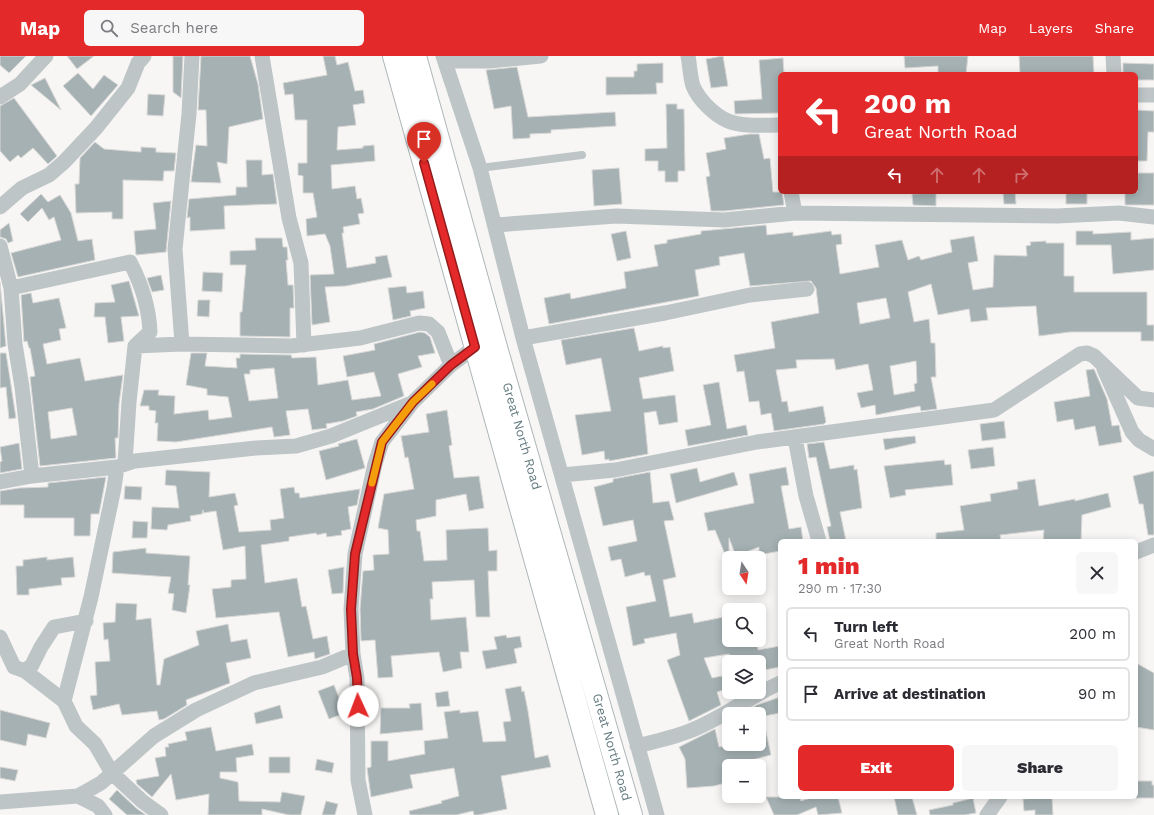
<!DOCTYPE html>
<meta charset="utf-8">
<style>
body{margin:0;font-family:"Work Sans",sans-serif;background:#f7f7f7;color:#2b2b33;height:100vh;display:flex;flex-direction:column;font-size:15px;white-space:nowrap}
*{box-sizing:border-box;margin:0}
p{font-size:13px;color:#7c7c81}
.icon{flex:none;width:22px;height:22px;fill:none;stroke:currentColor;stroke-width:2;stroke-linecap:round;stroke-linejoin:round}
.map{position:relative;flex:1;overflow:hidden}
.sheet{position:absolute;left:778px;top:483px;width:360px;height:260px;display:flex;flex-direction:column;background:#fff;border-radius:6px;box-shadow:0 2px 10px #0003}
.sheet>*{flex:none}
.hud{position:absolute;left:778px;top:16px;width:360px;height:122px;border-radius:6px;box-shadow:0 2px 10px #0003;background:#e3292a;color:#fff;overflow:hidden}
.needle{width:26px;rotate:168deg}
.fabs{position:absolute;left:722px;top:495px;display:grid;gap:8px}
.fabs a{display:grid;place-items:center;width:44px;height:44px;border-radius:6px;background:#fff;box-shadow:0 2px 10px #0003;font-size:20px}
.pin{position:absolute;display:grid;place-items:center;width:34px;height:34px;color:#fff;margin:-41px -17px;border-radius:50% 50% 50% 0;rotate:-45deg;box-shadow:0 0 4px #0007}
.pin .icon{rotate:45deg}
.me{position:absolute;width:44px;margin:-22px;rotate:358deg;stroke-linejoin:round;filter:drop-shadow(0 0 3px #0008)}
.turn{display:flex;align-items:center;gap:14px;height:84px;padding:0 20px;font-size:18px}
.turn .icon{width:52px;height:52px;stroke-width:2.5}
.turn b{display:block;font-size:28px;line-height:34px}
.lanes{display:flex;align-items:center;height:38px;padding:0 20px;background:#0003;justify-content:center;gap:20px;direction:ltr}
.lanes .off{opacity:.35}
.round{display:grid;place-items:center;flex:none;width:42px;height:42px;border-radius:6px;background:#f7f7f7}
.overview{display:flex;align-items:center;justify-content:space-between;height:68px;padding:0 20px}
h1{font-size:24px;font-weight:800;line-height:30px;color:#e3292a}
.cta{display:flex;gap:8px;margin-top:auto;padding:8px 20px}
.cta a{flex:1;height:46px;border-radius:6px;background:#e3292a;color:#fff;font-size:16px;font-weight:800;line-height:46px;text-align:center}
.cta a+a{background:#f7f7f7;color:#2b2b33}
ul{padding:0;list-style:none}
li{display:flex;align-items:center;gap:12px;height:54px;margin:0 8px 6px;padding:0 12px;border:2px solid #e1e1e2;border-radius:6px}
li div{flex:1}
li b{display:block;font-size:15px}
li em{font-style:normal}
header{display:flex;align-items:center;gap:24px;box-sizing:border-box;height:56px;padding:0 20px;background:#e3292a;color:#fff}
header strong{font-size:19px}
nav{display:flex;gap:22px;margin-inline-start:auto;font-size:14px}
.search{width:280px;height:36px;background:#f7f7f7;display:flex;align-items:center;gap:10px;box-sizing:border-box;padding:0 14px;border-radius:6px;color:#7c7c81;font-size:15px}
.map>svg:first-child{display:block}
.building{fill:#a5b1b3;stroke:#d9d8d7;fill-rule:evenodd}
.lines{fill:none;stroke-linecap:round;stroke-linejoin:round}
.primary-casing{stroke:#afb7b9;stroke-width:24}
.service{stroke:#bec5c7;stroke-width:8}
.minor{stroke:#bec5c7;stroke-width:15}
.primary{stroke:#fff;stroke-width:22}
.route-casing{stroke:#941b1b;stroke-width:10}
.route{stroke:#e3292a;stroke-width:7}
.slow{stroke:#f59e0b;stroke-width:7}
.labels{text-anchor:middle;dominant-baseline:central;stroke-width:4;stroke-linejoin:round;paint-order:stroke}
.street-label{font-size:13px;fill:#627a7f;stroke:#fff}
</style>
<header>
<strong>Map</strong>
<div class="search"><svg class="icon" aria-label="search" viewBox="0 0 24 24"><circle cx="10" cy="10" r="6"/><path d="M15 15l6 6"/></svg>Search here</div>
<nav><a>Map</a><a>Layers</a><a>Share</a></nav>
</header>
<div class="map">
<svg width="1154" height="759" viewBox="0 0 1154 759">
<rect width="100%" height="100%" fill="#f7f6f4"/>
<path class="building" d="M0,0H26L9,17L0,9Z
M67,0H94L77,13Z
M173,0H183L181,42L173,36Z
M201,0H250L258,28L263,63L229,71L227,108L217,106L221,127L191,126L196,89L207,90L206,54H198Z
M323,0H335L337,9L348,6L355,35L363,34L365,47L353,49L356,69L338,71L337,94L363,92V90L374,89L375,105L331,109L332,133L355,130L357,143L361,142L364,157L358,158L360,168L343,171L344,177H342L347,212L376,207L375,201L387,199L392,221L346,230L325,231L330,266L312,269L310,219L334,218L330,190L325,178L307,180L306,163L317,161L313,137H303V120L298,119V107H307V64H295L293,38L285,39L283,27L327,19Z
M723,0L728,30L711,32L706,3Z
M904,0H968L966,18H938V10L905,12Z
M1019,0H1093L1094,18H1020Z
M783,2L784,18H780V57L735,58L734,45L762,43L759,4Z
M663,7V27H656L657,38L606,39V21H634V15H637V8Z
M1123,7L1154,8V24H1136V18H1123Z
M517,11L528,61L615,56L616,70L551,74V77L530,78V82L513,83L511,50L494,53L486,14Z
M78,17L93,33L104,19L118,29L91,60L63,30Z
M45,22L61,54L31,29Z
M148,38L165,39L163,60L147,59Z
M14,42L57,100L48,108L33,92L21,102L18,99L10,106L0,95V50Z
M666,48H677V53H684L685,115H678V126H665V115H658V105H645V93L667,92Z
M1136,54L1154,55V76H1148L1147,105H1136Z
M750,78H759L764,103L770,102L773,136H782L784,149L724,155H711L706,121L710,120L706,97L726,93L724,82Z
M95,86L104,93L141,96V91L156,92V96L176,97L174,115H164L163,125L123,124V163H112V156L76,157L75,128H79L80,102Z
M246,104H262V119L273,118L277,148L224,150L225,173L190,175V161L187,162L189,143L236,139V131H247Z
M619,112L622,148L594,150L592,114Z
M1138,117H1154V149H1125V136H1137Z
M1003,136H1015L1016,148H1004Z
M1066,136H1087V148H1066Z
M936,137V150L913,149L912,138Z
M41,138L48,146L60,139L71,157L78,185L92,183L95,204L18,221L11,197L61,184L54,161L49,164L42,152L28,166L20,158Z
M171,145L166,196L136,199L134,175L156,173L153,147Z
M9,167L13,185L8,187L6,183L0,181V174Z
M766,169L767,179L793,176V180L831,175L832,179L841,178L842,188L836,189L840,218L879,211L875,189L902,184L908,204L919,200L921,204L952,196L950,184L974,180L978,205L968,207L973,234L993,231L994,199L1027,200L1026,190L1031,189L1030,186L1046,185V187H1064V220H1074V236H1147V269H1154V285H1141V276H1070L1039,280L1036,250L986,252L988,264L971,266L969,253L938,259L931,228L908,236L914,266L929,263L931,287H935L936,321H931L937,353L921,355L920,350L876,359L875,349L861,352L857,337L873,334L868,308L836,314L834,303L796,304L797,312L776,314L782,346L787,345L789,356L823,350L826,366L824,368L774,375L771,357L761,359L759,345L749,346L744,315L737,316L734,299L775,292L771,266L819,257L816,232L811,225L750,230L744,197L719,201L720,209L695,214L699,240L549,268L544,242L570,237L571,243L626,232L624,216L658,210L654,189L667,187V184L701,178V175ZM886,242L890,262L860,268L857,247ZM916,305L917,327L914,328L915,335L894,339L890,310Z
M626,175L631,202L617,205L611,178Z
M1076,175H1093V178L1131,176V184L1154,182V214L1113,218L1111,189H1076Z
M255,182H282L283,191H287L288,204H286L288,229H293L294,252H290V281L240,280V256H242L246,209H230V195L256,194Z
M203,216L223,217L222,236L202,235Z
M161,219L164,234L152,236L147,222Z
M129,225L139,260L121,261L124,285L108,287L105,261H94L95,247L115,246L111,229Z
M0,226L6,290L0,292Z
M406,230L407,237L423,235L425,252L410,255L411,260L393,264L388,232Z
M31,237L33,247L59,242L66,272L59,273L61,284L43,288L47,308L80,302L85,325L123,319L119,348L118,382H115L116,402L40,410L30,321L35,320L30,292H29L27,285L24,286L21,239ZM72,352L77,379L51,383L48,356Z
M198,244H210L209,261L197,260Z
M634,272L639,295L663,290V292L670,291L674,315L639,322L643,343L675,339L678,366L659,369L656,355L644,357L648,398L609,405V403L605,404L604,395L582,399L575,359L611,355L601,302L566,309L561,284Z
M420,276L425,277L430,281L435,297L418,300L422,311L398,318L404,340L373,353L356,356L357,360L343,365L326,368L327,372L312,374L308,353L286,355L290,379L274,381L272,371L176,386L157,385L158,367H155L156,355L149,354V350H140L144,334H159L158,339L175,340L174,358L208,354L209,364L232,361L228,341L207,339V333L186,329L191,297H207L205,310L237,312L236,302H240V298L291,299L292,302L316,301L318,329L348,324L352,344L381,340L374,316L347,321L343,300L375,294L374,288ZM274,312L278,342L249,345L244,318H250V314Z
M0,297H6L16,362L9,363L6,331L0,332Z
M1094,313L1107,343L1112,370L1119,369L1122,386L1099,390L1095,370L1075,374L1073,363L1057,366L1054,346L1090,340L1086,314Z
M719,326L727,373L746,369L748,379L688,390L685,374L711,369L703,329Z
M447,354L452,389L449,390L454,422L479,420L484,452L469,455L466,438L436,444V460L416,464L417,475H420L424,505L447,504L446,474L488,472L489,495L497,494V515H488L490,561H476L474,524L432,526L433,543H430L431,564L466,561L469,596H460L462,612L443,616L439,596L391,600L393,621L378,622L375,584L361,585L360,553L363,515L374,514L373,499L389,498L388,474L378,472L384,438L414,433L408,401L405,402L401,380L429,376L426,358Z
M1004,365L1006,382L982,385L980,368Z
M915,380L916,387L885,394L883,383Z
M357,383L365,412L326,424L319,395L339,390L338,388Z
M824,386L830,413L854,409V414L857,413L862,452L840,456L846,485H830L827,471L831,470L816,401L809,402L807,388Z
M19,387L22,413L0,417V406L2,405L0,391Z
M993,391L995,410L971,413L968,394Z
M944,404L945,409L951,408L953,429L905,434L906,439L890,442L884,410Z
M786,411L789,429L781,430L789,473L801,471L803,485H780V495L759,499V491L736,500L729,482V508L715,474L708,475L704,457L754,447L749,418Z
M697,412L700,426L734,416L738,429L676,447L670,418Z
M166,414L210,416L209,441L235,437L238,449L234,450L239,476L271,474L270,464L284,462L280,433L294,431L295,437H299L300,442L360,433L357,449L348,451L351,473L341,475L342,479L327,481L326,477L317,479L316,477L289,481V485L261,489L265,527L297,522L302,551L306,550L313,583L327,580L330,598L315,603L314,596L288,601L279,556L216,562L212,533L231,531V524L246,523L245,490L223,494L216,455L203,457V454L202,458L190,460L191,465L168,469L167,474L151,473L152,451L179,452L176,430L165,429Z
M1154,415V479H1148L1143,448H1139L1133,420Z
M650,416L653,447L669,445L674,464L664,465L676,521L663,524L670,561L692,557L694,567L729,560V584H757L758,594L780,590V611L759,615V606H730L729,598L704,602L712,622L727,619L729,632L717,636L721,649L689,665L667,604L680,599L676,577L644,583L645,587L633,590L626,551L656,545L650,519L645,520L644,516L625,521L621,503L611,505L608,491L637,485L633,464L603,470L594,431L613,426V423Z
M106,421L99,458H91L90,480H74V462H24V449H0V435L19,432L48,431V427Z
M1035,423L1039,450L1075,443V445L1108,437L1111,451L1082,459L1081,485H1043L1044,474L1000,479L1001,485H936V477L964,474L960,450L991,445L990,438L1018,433L1017,426Z
M125,430L142,431L141,444L124,443Z
M133,465L148,466L147,482H132Z
M146,492V497L190,500L188,529H190L186,557L172,554L174,538L168,537L171,521L112,517L113,496Z
M47,501V504L73,501L75,521L61,522L62,529L29,533V539H17L16,510H23V504Z
M344,511L343,537L332,538L328,514Z
M116,547L137,548L136,564L151,562L157,629H160L164,603L199,589L196,575L228,568L231,586L247,583L251,602L226,607L230,627L186,644L187,649L164,663L159,664L157,655L122,659L119,648L93,654L90,640L97,639L95,606L110,605L108,583L104,584L103,567L115,566Z
M506,579L507,582L520,580L522,591L514,593L517,607L486,613L482,595L497,593L494,581Z
M1136,607L1154,617V674L1136,671Z
M334,629L345,657L329,663L318,635Z
M521,630L522,636L524,635L528,655L535,702L548,699L551,711L501,720L507,753L478,759H474L473,755L456,759H410L409,755L442,747L441,745L459,740L454,712L410,719L413,732L371,741L367,712L371,711V685H388V705L425,698L424,685L448,682L444,656L460,654V657L478,655L483,686L506,685L503,666L511,665L505,633Z
M448,635L450,650L437,651L435,637Z
M780,641V657L759,661V658H742L757,649Z
M421,647L423,674L380,678L381,652H410L409,648Z
M280,649L283,662L256,668L254,657Z
M0,654L50,667L46,682L28,678L26,690L0,684Z
M759,667H764L771,699L729,710V726L714,730L687,732L685,703L679,691L715,673L719,691L725,690V693L747,688H759Z
M211,671L216,695L252,688L254,699L236,702L237,716H220V722L238,726L239,745L280,746L282,736L305,740L301,759H289L262,753V759H208L209,738L176,744L171,718L152,741L137,728L136,724L159,720L155,702L166,700L165,691H169L168,688L187,684L185,676Z
M269,701H290V717H269Z
M317,703L334,707L332,717L315,714Z
M0,711L18,714L15,725L0,722Z
M1136,725H1152V729H1154V742H1136Z
M117,734L136,752L146,759H127L109,743Z
M766,741H799L801,745L814,741H838L842,757L818,759L816,751L797,759H774Z
M894,741H912L917,759H898Z
M1052,741L1053,759H1035V754L1024,755L1023,743Z
M973,742L976,757L964,759H930L929,754L953,749V747Z
M326,745L338,748L335,759H322Z"/>
<g class="lines">
<g class="primary-casing">
<path id="primary" d="M394,0L607,759
M415,0L497,295L631,759"/>
</g>
<path class="service" d="M480,112L582,99"/>
<path class="minor" d="M262,0L289,162L301,207L304,289
M443,0L480,112L523,282L657,759
M688,0C690,10 690,21 693,30C699,44 714,59 728,65C743,71 764,69 780,69
M1113,0L1114,18
M445,5H489L541,0
M1136,39H1154
M0,41L20,28L46,0
M791,136L795,157
M0,151L22,132L49,119L64,106L96,72L128,32L138,7L144,0
M496,169L616,160L724,164L795,157L1057,160L1119,157L1154,161
M0,190L11,232L15,288L22,331L32,420
M11,232L130,206C141,227 149,252 150,276L135,290L129,346L125,407
M523,282L665,257L750,239L807,233
M182,288L175,193L189,58L192,0
M135,290L182,288L291,290L360,282L419,267L429,268L438,276L451,309
M1104,313L1132,376L1139,384L1154,393
M795,382L806,440L819,485
M562,419L615,414L757,386L994,354L1080,298L1087,297L1094,300L1138,342L1154,344
M0,426L32,420L117,411L135,405L256,392L296,390L331,380L412,347
M1136,496L1154,489
M0,581L14,611L25,615L64,645L76,670L95,688L112,717L142,745L161,759
M25,615L32,609L41,591L54,571L86,565
M64,645L91,541L114,432L117,411
M637,690C653,686 671,682 687,676C720,664 748,641 780,627
M78,740L98,750L105,759
M0,746L78,740L101,727L154,680L196,654L254,627L322,611L353,598
M365,759L358,724L357,622L353,598L351,553L355,498L375,408L382,386L413,346L451,309L475,291
M987,759L1000,741"/>
<use href="#primary" class="primary"/>
</g>
<g class="lines">
<g class="route-casing">
<path id="route" d="M358,650L357,622L353,598L351,553L355,498L382,386L413,346L451,309L475,291L424,107"/>
</g>
<use href="#route" class="route"/>
<path class="slow" d="M372,427L382,386L413,346L432,328"/>
</g>
<g class="labels">
<g class="street-label">
<text transform="translate(522 380) rotate(74)">Great North Road</text>
<text transform="translate(612 691) rotate(74)">Great North Road</text>
</g>
</g>
</svg>
<div class="fabs">
<a><svg class="needle" viewBox="-14 -14 28 28"><path d="M0-13l5 13h-10z" fill="#e53935"/><path d="M0 13l5-13h-10z" fill="#7c7c81"/></svg></a>
<a><svg class="icon" aria-label="search" viewBox="0 0 24 24"><circle cx="10" cy="10" r="6"/><path d="M15 15l6 6"/></svg></a>
<a><svg class="icon" aria-label="layers" viewBox="0 0 24 24"><path d="M12 4l9 5-9 5-9-5zM3 14l9 5 9-5"/></svg></a>
<a>+</a>
<a>−</a>
</div>
<div class="pin" style="left:424px;top:107px;background:#d93025"><svg class="icon" aria-label="arrive" viewBox="0 0 24 24"><path d="M6 21V4h12l-3 4 3 4H6"/></svg></div>
<svg class="me" style="left:358px;top:650px" viewBox="-20 -20 40 40"><circle r="19" fill="#fff"/><path d="M0-13L10 11 0 6-10 11z" fill="#e3292a"/></svg>
<div class="hud">
<div class="turn"><svg class="icon" aria-label="left" viewBox="0 0 24 24"><path d="M17 20v-9H6M10 6l-5 5 5 5"/></svg><div><b>200 m</b>Great North Road</div></div>
<div class="lanes"><svg class="icon" aria-label="left" viewBox="0 0 24 24"><path d="M17 20v-9H6M10 6l-5 5 5 5"/></svg><svg class="icon off" aria-label="ahead" viewBox="0 0 24 24"><path d="M12 20V5M6 11l6-6 6 6"/></svg><svg class="icon off" aria-label="ahead" viewBox="0 0 24 24"><path d="M12 20V5M6 11l6-6 6 6"/></svg><svg class="icon off" aria-label="right" viewBox="0 0 24 24"><path d="M7 20v-9h11M14 6l5 5-5 5"/></svg></div>
</div>
<section class="sheet">
<div class="overview"><div><h1>1 min</h1><p>290 m · 17:30</p></div><a class="round"><svg class="icon" aria-label="close" viewBox="0 0 24 24"><path d="M6 6l12 12M18 6L6 18"/></svg></a></div>
<ul>
<li><svg class="icon" aria-label="left" viewBox="0 0 24 24"><path d="M17 20v-9H6M10 6l-5 5 5 5"/></svg><div><b>Turn left</b><p>Great North Road</p></div><em>200 m</em></li>
<li><svg class="icon" aria-label="arrive" viewBox="0 0 24 24"><path d="M6 21V4h12l-3 4 3 4H6"/></svg><div><b>Arrive at destination</b></div><em>90 m</em></li>
</ul>
<div class="cta"><a>Exit</a><a>Share</a></div>
</section>
</div>
